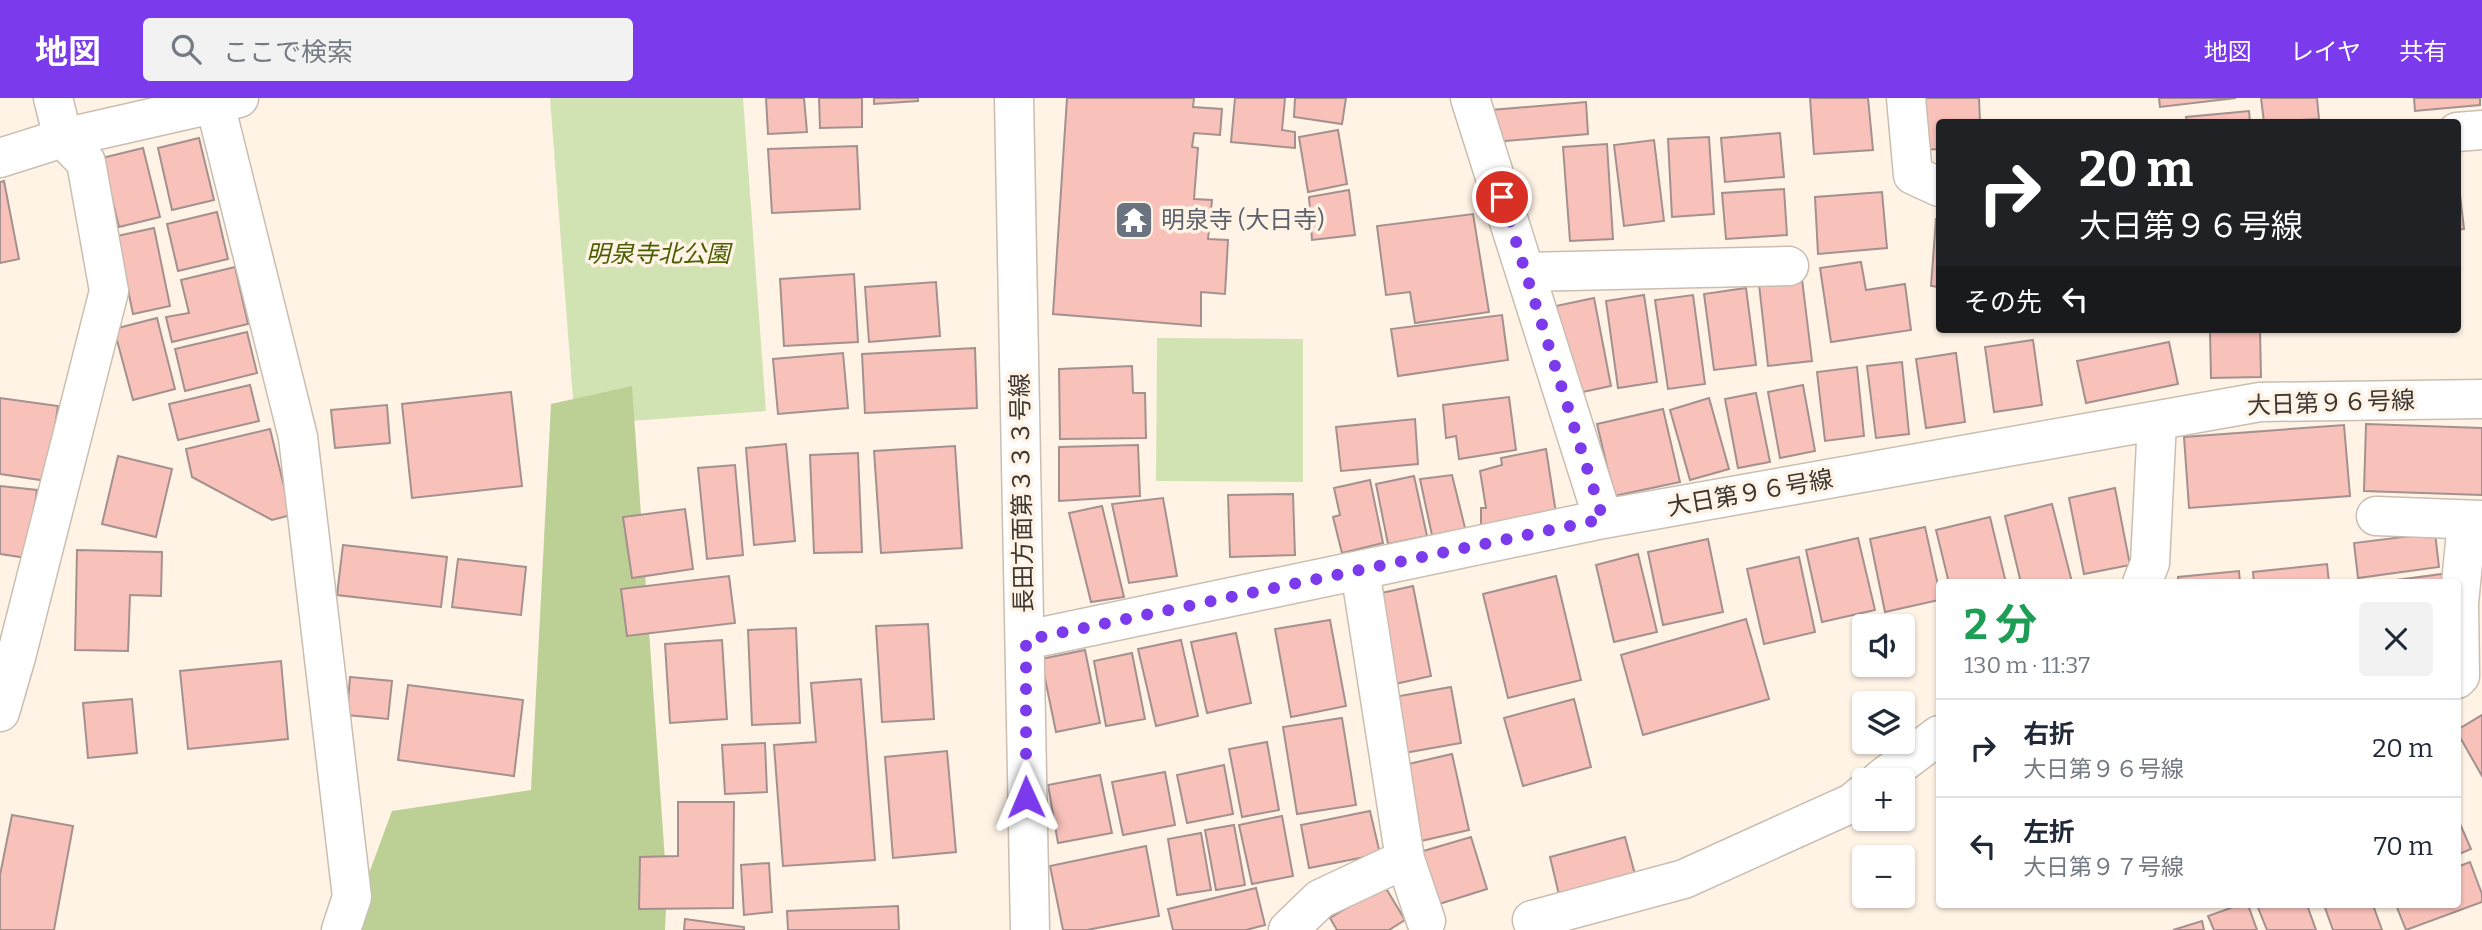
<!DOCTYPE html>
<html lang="ja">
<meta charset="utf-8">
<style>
body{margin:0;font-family:Bitter,"Noto Sans JP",serif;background:#f2f2f3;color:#1f2937;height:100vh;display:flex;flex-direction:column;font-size:26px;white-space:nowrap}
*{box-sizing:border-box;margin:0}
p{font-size:23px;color:#747a83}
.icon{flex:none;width:38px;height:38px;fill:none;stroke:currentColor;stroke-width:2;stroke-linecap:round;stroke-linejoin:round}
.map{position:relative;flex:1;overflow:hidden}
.sheet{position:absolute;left:1936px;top:481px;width:525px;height:329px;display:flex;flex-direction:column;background:#fff;border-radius:7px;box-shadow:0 2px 5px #0004}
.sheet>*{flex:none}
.guide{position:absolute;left:1936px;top:21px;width:525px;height:214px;border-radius:7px;box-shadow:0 2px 5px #0004;background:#202124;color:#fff;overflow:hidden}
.controls{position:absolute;left:1852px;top:516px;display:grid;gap:14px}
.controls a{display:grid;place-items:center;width:63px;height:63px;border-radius:7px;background:#fff;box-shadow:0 2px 5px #0004;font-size:35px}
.pin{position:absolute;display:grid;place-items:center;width:60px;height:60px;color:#fff;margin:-30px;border:4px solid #fff;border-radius:50%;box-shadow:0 2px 7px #0007}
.me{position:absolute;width:77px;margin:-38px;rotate:359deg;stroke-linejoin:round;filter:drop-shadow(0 0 5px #0008)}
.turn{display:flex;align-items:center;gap:24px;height:147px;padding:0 28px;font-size:32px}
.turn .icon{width:91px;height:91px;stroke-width:2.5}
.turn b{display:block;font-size:49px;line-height:60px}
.then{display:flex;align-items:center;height:66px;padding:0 28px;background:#0003;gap:14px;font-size:26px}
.round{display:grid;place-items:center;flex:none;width:74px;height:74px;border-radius:7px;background:#f2f2f3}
.headline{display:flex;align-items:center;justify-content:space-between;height:119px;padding:0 28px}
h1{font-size:42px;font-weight:700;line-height:52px;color:#1e9e55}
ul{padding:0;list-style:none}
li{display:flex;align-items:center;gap:21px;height:98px;padding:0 28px;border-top:2px solid #e0e1e3}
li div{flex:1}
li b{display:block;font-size:26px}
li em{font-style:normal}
header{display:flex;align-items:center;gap:42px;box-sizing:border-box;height:98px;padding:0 35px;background:#7c3aed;color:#fff}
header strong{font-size:33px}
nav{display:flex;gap:38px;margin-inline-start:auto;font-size:24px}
.search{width:490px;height:63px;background:#f2f2f3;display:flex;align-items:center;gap:18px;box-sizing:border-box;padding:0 24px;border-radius:7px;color:#747a83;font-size:26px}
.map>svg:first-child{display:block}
.green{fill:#d2e3b3}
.forest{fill:#bcd095}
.building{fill:#f8c1ba;stroke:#a4918f;stroke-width:2}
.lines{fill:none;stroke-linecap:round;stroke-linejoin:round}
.minor-casing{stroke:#c9beb1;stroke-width:41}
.tertiary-casing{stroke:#c9beb1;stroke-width:41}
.minor{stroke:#fff;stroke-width:38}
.tertiary{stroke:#fff;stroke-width:38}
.route{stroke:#7c3aed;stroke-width:12;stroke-dasharray:0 21.6}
.labels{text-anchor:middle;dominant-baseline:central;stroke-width:7;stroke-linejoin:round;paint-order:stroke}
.worship-label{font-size:24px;fill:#5b616d;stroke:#fff3e5;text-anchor:start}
.park-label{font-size:24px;font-style:italic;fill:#495e00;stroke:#fff3e5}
.street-label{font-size:24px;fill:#3c3732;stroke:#fff3e5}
</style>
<header>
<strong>地図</strong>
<div class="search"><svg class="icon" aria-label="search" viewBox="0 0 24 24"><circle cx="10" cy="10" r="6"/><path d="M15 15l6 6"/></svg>ここで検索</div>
<nav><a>地図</a><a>レイヤ</a><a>共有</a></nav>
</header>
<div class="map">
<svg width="2482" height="832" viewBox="0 0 2482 832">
<rect width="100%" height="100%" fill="#fff3e5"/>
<path class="green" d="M550,0H743L766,313L575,327Z
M1157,240L1303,241V384L1156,383Z"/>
<path class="forest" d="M632,288L667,791L665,832H348L392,713L531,692L551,306Z"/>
<path class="building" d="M766,0H804L807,34L768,36Z
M819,0H862V29L820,30Z
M874,0H918V3L874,6Z
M1067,0H1194L1193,9L1222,11L1220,37L1194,35L1192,49L1198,50L1194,101L1212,102L1208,141L1228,142L1225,196L1201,194V228L1053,216Z
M1235,0H1285L1282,32L1295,34V50L1231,44Z
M1295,0H1346L1342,26L1294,19Z
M1810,0H1868L1873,52L1814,56Z
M1920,0H1979L1980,24H1939V51L1923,52Z
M2159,0H2236L2160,9Z
M2261,0H2317L2319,21L2264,24Z
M2414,0H2480V7L2415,13Z
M1586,4L1588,36L1494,44L1491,12Z
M2249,13L2250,24H2187L2186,19Z
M1338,32L1347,86L1308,94L1299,39Z
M1780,35L1784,79L1725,84L1721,40Z
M1709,39L1714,116L1672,119L1668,41Z
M199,40L214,102L172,112L158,50Z
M1654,42L1664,123L1624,128L1614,47Z
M1607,46L1613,141L1570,143L1563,49Z
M857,48L860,111L772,115L768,51Z
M143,50L160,119L119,129L102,60Z
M4,83L19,161L0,165V84Z
M2457,88H2459L2464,131L2457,132Z
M1784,91L1787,137L1726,141L1722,95Z
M1349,92L1355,137L1312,142L1309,99Z
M1882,94L1887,150L1818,156L1815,99Z
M217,114L228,161L178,173L167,126Z
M1473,116L1489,214L1415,225L1410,194L1386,197L1377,128Z
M1936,121H1939V189L1931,188Z
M154,130L170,208L133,216L117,138Z
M1861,164L1866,192L1905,186L1911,232L1831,244L1820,170Z
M235,169L248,226L172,244L166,219L189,215L181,182Z
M854,176L858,244L784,248L780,181Z
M1802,181L1812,263L1768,268L1759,186Z
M936,184L940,238L869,244L865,189Z
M1746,190L1756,267L1714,272L1704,196Z
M1644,197L1657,284L1618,290L1606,203Z
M1693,197L1705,286L1668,291L1655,202Z
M1594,200L1611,288L1573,296L1556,208Z
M1502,217L1508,262L1398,278L1391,231Z
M157,220L175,291L133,302L114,231Z
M2260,232L2261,279L2211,280L2210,233Z
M247,234L257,275L185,293L175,251Z
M2033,242L2042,307L1994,314L1985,249Z
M2169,244L2178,286L2086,305L2077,263Z
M975,250L977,310L865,315L862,256Z
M843,255L848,310L778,316L773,261Z
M1956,255L1965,324L1926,330L1916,261Z
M1902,264L1909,336L1876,340L1867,268Z
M1132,268L1133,295H1145L1146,340L1060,341L1059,271Z
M1857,269L1864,338L1825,343L1817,274Z
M250,287L259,323L178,342L169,306Z
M1803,287L1815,353L1780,360L1768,294Z
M511,294L522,388L412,400L402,306Z
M1756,295L1770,364L1738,370L1725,301Z
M1509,299L1516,352L1459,361L1456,338L1446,340L1443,307Z
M0,300L58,308L47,383L0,376Z
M1709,300L1729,371L1690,382L1670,312Z
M387,307L390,345L335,350L331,312Z
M1663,311L1680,384L1614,398L1597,326Z
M1415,321L1418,366L1341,373L1336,329Z
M2366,326L2482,330V397L2364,393Z
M2344,327L2350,398L2189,410L2184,339Z
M270,331L291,417L272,422L192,379L186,351Z
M786,346L795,443L754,447L746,350Z
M1138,347L1140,398L1059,403V349Z
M955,348L962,450L881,455L874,353Z
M1546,351L1556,415L1481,428V410H1486L1480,373L1502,367L1501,360Z
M858,355L862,454L814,455L810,357Z
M118,358L172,371L156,439L102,426Z
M735,367L743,457L707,461L698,370Z
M1452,377L1466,434L1433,442L1420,381Z
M1414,378L1427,438L1388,446L1376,386Z
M1370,382L1383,445L1342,455L1333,419L1340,417L1334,390Z
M0,388L37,392L27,460L0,456Z
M2115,390L2130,467L2084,476L2069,400Z
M1293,396L1295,457L1230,459L1228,397Z
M1163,400L1177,478L1129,485L1112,406Z
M2052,406L2072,484L2021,485L2005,418Z
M1102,408L1124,499L1091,504L1069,415Z
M685,411L693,471L632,480L623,419Z
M1990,419L2006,485H1949L1936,432Z
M1925,429L1939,492V502L1885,514L1870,441Z
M2435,435L2439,469L2358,480L2354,445Z
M1858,440L1875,512L1822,524L1806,452Z
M1708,441L1723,514L1663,527L1648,454Z
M343,447L447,459L441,509L337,497Z
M77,452L162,454L161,498L130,497L128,553L75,552Z
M1638,456L1657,534L1614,544L1596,467Z
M1799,459L1815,534L1764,546L1747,471Z
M458,461L526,469L521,517L452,509Z
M2327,466L2329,485H2254L2253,474Z
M2239,473L2240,485H2178V479Z
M2442,476L2443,485H2374Z
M729,478L735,525L627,538L621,491Z
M1556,478L1581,582L1508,600L1483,496Z
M1413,488L1431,578L1395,586L1377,496Z
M1746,521L1769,601L1643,637L1621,557Z
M1330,522L1346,608L1291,619L1275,531Z
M928,526L934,621L882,624L876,528Z
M796,530L800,625L752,627L748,532Z
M1236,535L1251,605L1207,615L1191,544Z
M722,542L727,621L670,625L665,546Z
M1181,542L1198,618L1156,628L1138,551Z
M1085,552L1100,625L1056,634L1041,561Z
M1132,555L1145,621L1106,628L1094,563Z
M281,563L288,641L188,651L180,573Z
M350,579L392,583L388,621L347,617Z
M861,581L875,762L783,768L774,647L816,644L811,585Z
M408,587L523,602L514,678L398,662Z
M1451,589L1461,645L1404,655L1394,599Z
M132,601L137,655L88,660L83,605Z
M1574,601L1591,669L1523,688L1504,620Z
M2482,617V678L2457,634V632Z
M1342,620L1356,707L1297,716L1283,629Z
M1267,644L1279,712L1242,719L1229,651Z
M765,645L767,694L725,696L722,647Z
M947,653L956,754L893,760L885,659Z
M1452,656L1469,732L1421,743L1404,667Z
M1224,667L1233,716L1187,725L1177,677Z
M1165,674L1175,727L1123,737L1112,684Z
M1100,677L1112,735L1058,745L1048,687Z
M678,704H734L733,810L639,811L640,759L678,758Z
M1370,713L1380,756L1309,770L1301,727Z
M12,717L73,728L54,832H0V777Z
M1282,718L1293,778L1252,786L1239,727Z
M2457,719L2471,751L2457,757Z
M1234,727L1245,787L1216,792L1205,732Z
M1201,735L1211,792L1177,797L1168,741Z
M1471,739L1487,791L1436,807L1420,754Z
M1625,739L1636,780L1560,801L1550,759Z
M1146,748L1159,818L1087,832H1063L1050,768Z
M2470,764L2482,796V804L2406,832L2396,807H2457V769Z
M769,765L772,814L744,817L741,767Z
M1384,787L1405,822L1389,832H1337L1330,820Z
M1256,790L1265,827L1246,832H1173L1168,811Z
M2239,807H2248L2257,832H2214L2208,818Z
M2257,807H2307L2316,832H2267Z
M2324,807H2373L2382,832H2333Z
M898,808L899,832H788L787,813Z
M685,821L744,829V832H684Z
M2202,823L2204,832H2173Z"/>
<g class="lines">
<g class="minor-casing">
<path id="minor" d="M1470,0L1603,421
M1906,0L1913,77L1939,89
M215,6L298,339L352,799L341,832
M2457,34L2482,32
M0,60L63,40L239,0
M1525,174L1789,168
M2376,418L2482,422
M1360,472L1405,761L1426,823
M2142,485L2150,465L2157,323
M1026,542L1603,421L2260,304L2482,301
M2457,581L2460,578L2459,505L2466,435L2482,426
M0,614L16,559L109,193L86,64L63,40L53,0
M1880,682L1939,637
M1532,822L1684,781L1852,705L1864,695
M1288,832L1320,801L1405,761"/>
</g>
<g class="tertiary-casing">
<path id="tertiary" d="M1014,0L1030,832"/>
</g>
<use href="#minor" class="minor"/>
<use href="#tertiary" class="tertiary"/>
</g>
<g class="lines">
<path class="route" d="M1026,699V542L1603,421L1502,99"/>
</g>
<defs>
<g id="temple-square" transform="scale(2.0125)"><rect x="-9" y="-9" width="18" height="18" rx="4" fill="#6b7280" stroke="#fff3e5"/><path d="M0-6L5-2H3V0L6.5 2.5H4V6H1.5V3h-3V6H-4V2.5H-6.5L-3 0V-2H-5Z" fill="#fff"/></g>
</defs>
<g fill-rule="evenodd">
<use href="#temple-square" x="1134" y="122"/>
</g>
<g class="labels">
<g class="worship-label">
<text x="1161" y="122">明泉寺 (大日寺)</text>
</g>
<g class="park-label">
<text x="658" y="156">明泉寺北公園</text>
</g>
<g class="street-label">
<text transform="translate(2331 305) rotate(-2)">大日第９６号線</text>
<text transform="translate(1022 395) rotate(-91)">長田方面第３３３号線</text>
<text transform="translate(1750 395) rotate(-10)">大日第９６号線</text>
</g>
</g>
</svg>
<div class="controls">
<a><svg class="icon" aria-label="sound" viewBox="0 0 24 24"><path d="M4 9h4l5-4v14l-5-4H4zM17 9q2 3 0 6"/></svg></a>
<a><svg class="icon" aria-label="layers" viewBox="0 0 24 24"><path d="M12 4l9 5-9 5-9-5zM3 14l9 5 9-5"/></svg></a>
<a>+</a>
<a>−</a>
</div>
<div class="pin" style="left:1502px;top:99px;background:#d93025"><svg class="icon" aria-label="arrive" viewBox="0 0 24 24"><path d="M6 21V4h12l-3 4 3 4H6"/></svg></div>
<svg class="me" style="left:1026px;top:699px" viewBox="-20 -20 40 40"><path d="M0-17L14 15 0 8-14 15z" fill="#7c3aed" stroke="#fff" stroke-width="4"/></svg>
<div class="guide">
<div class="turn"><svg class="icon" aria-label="right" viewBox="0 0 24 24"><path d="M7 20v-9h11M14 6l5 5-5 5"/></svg><div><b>20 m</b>大日第９６号線</div></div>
<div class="then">その先<svg class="icon" aria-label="left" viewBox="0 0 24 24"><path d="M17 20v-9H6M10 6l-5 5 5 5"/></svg></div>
</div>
<section class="sheet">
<div class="headline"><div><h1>2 分</h1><p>130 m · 11:37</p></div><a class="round"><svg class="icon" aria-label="close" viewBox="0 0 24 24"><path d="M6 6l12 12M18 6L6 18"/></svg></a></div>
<ul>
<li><svg class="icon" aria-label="right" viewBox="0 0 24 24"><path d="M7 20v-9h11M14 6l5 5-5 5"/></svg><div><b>右折</b><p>大日第９６号線</p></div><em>20 m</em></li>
<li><svg class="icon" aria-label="left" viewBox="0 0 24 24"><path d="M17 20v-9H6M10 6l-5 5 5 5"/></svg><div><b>左折</b><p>大日第９７号線</p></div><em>70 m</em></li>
</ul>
</section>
</div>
